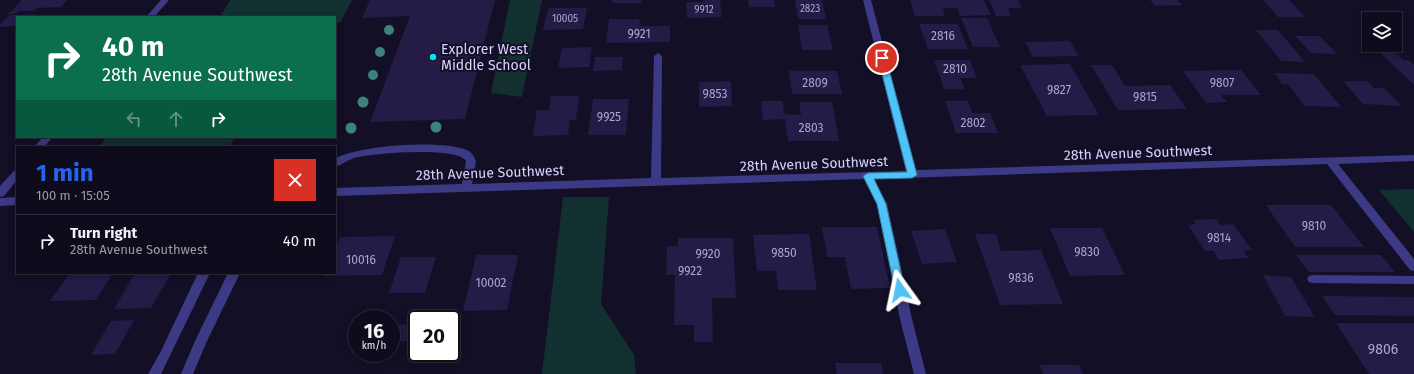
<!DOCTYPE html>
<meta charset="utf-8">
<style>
body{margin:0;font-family:"Fira Sans",sans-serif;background:#171425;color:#f1f3f6;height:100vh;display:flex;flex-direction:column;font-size:15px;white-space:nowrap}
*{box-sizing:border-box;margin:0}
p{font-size:13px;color:#9b9ba3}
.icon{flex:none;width:22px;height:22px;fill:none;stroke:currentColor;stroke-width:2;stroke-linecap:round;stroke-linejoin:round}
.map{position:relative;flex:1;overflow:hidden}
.details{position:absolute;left:16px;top:146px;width:320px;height:128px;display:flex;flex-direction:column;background:#0e0b1c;border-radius:0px;box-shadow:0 2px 10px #0003,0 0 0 1px #2e2b3b}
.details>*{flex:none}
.top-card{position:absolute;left:16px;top:16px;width:320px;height:122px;border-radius:0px;box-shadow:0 2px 10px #0003,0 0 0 1px #2e2b3b;background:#0b6e4f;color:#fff;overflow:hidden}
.tools{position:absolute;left:1362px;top:12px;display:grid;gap:8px}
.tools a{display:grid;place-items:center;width:40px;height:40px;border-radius:0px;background:#0e0b1c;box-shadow:0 2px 10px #0003,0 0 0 1px #2e2b3b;font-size:20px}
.speed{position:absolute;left:348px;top:310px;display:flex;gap:8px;font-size:20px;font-weight:700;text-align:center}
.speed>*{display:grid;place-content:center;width:52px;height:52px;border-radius:50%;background:#0e0b1c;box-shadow:0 2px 10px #0003,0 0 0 1px #2e2b3b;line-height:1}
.speed small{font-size:10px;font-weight:400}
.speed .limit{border:2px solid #111;border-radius:6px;background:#fff;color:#111}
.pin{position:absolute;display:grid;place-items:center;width:34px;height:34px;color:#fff;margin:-17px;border:2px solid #fff;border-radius:50%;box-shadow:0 1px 4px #0007}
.me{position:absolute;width:44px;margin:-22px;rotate:348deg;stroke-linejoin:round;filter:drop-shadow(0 0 3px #0008)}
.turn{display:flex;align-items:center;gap:14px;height:84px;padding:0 20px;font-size:18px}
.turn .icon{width:52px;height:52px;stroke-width:2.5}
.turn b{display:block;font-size:28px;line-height:34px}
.lanes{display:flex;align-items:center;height:38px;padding:0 20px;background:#0003;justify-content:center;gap:20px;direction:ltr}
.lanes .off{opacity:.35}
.round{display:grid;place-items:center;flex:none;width:42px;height:42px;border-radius:0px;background:#171425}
.head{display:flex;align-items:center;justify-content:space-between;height:68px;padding:0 20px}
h1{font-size:24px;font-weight:700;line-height:30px;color:#2563eb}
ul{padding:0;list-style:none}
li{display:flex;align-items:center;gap:12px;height:52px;padding:0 20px;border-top:1px solid #2e2b3b}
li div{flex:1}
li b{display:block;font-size:15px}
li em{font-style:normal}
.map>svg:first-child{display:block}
.green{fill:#12302f}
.building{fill:#241b47}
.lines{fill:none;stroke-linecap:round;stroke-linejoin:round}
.minor{fill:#3d3a85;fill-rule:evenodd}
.tree{fill:#3d827b}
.route{fill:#4fc3f7;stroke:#337fa1}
.poi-dot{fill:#00e5ff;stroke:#130f26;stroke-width:1.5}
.labels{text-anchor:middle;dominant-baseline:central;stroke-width:4;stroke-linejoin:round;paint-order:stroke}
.far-number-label{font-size:10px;fill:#aca6d1}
.number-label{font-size:12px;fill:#aca6d1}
.poi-label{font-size:14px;fill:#d9d4ff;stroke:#130f26;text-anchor:start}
.street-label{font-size:14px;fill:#d9d4ff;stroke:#130f26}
.near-number-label{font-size:14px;fill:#aca6d1}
</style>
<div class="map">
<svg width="1414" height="374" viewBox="0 0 1414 374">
<rect width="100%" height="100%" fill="#130f26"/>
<path class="green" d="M230,0H352L340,23H335V17H220Z
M510,0H542L522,97L491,93Z
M106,137H235L229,147H100Z
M1414,189V232L1379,190Z
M563,197H609L601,304L634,355L636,374H542Z"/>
<path class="building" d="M22,0H67L61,7L37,8L34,11H19L17,13L7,15Z
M370,0H495L465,119L370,122L410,16L362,18Z
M612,0H642V3H612Z
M703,0H720L722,17L687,18L686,2H703Z
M748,0H774L775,7H749Z
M795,0H822L826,19H798Z
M910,0H984L991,15L960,16L957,8H943L945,16H915Z
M989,0H1018L1022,8H1008L1011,16H996Z
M1150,0H1177L1182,5L1155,6Z
M1263,0H1289L1305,17H1278Z
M548,8H587L583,29L543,30Z
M37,14L34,17H17V26L0,27V24L10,15Z
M961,18H987L1000,47H973Z
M609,19H640L639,26H670V42L606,43Z
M919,24H958L968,49H928Z
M798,25H827L833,50H802Z
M1256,30H1278L1305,62L1281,61Z
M1295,36H1320L1337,54L1311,53Z
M1070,41L1079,56L1033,57L1025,42Z
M592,47L589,67L558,68L562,48Z
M1374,47H1389L1403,60H1408L1414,65V85Z
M595,57H623L622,70L593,71Z
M934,60H970L977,78H960L965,89H944Z
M1070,64L1099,115L1047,116L1020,65Z
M1091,65H1112L1125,86L1170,85L1187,109L1118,110Z
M1241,70L1261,95H1221L1227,102L1206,103L1183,71Z
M789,71H837L842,94H792Z
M1274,73L1314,74L1341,107L1305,106L1288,84H1282Z
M731,81L732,106L699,107V82Z
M1343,81H1367L1374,88H1384L1402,106L1363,104Z
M551,96H579L576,120H570L568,135L533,136L537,110H549Z
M593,99H629L626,135H588Z
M761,101H783L784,114L801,115L799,102H832L839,141H788L785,119L763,120Z
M945,101H968L972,113H990L998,133H956Z
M1266,205H1331L1364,247H1295Z
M1216,219L1220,225L1233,224L1252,250L1243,251L1249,258L1219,260L1213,251H1205L1188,225L1196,224L1193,220Z
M822,227H877L890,288L851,289L845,257H827Z
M1050,228H1102L1125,275L1070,276Z
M945,229L957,262L922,264L911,231Z
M809,234L817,290H778L776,271H757L753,235Z
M975,234H996L1001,251L1041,250L1063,304L1000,305Z
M395,236L382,275L323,276L324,273H335V248L340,237Z
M678,238H733L736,298H712L713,342H694V325H674L675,275H666L667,246H678Z
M476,255H518L507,310L463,311Z
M1296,255H1381L1395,272H1309Z
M401,257H436L425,293H389Z
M70,273H113L96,300L50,301Z
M135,273H171L151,308L114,309Z
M1263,275L1291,277L1315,317L1285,316Z
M1322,296L1414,297V316L1335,315Z
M134,320L115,354L91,355L111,321Z
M1336,323H1414V374H1369Z
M391,324L417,325L416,341H391Z
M835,363H881L883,374H837Z
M1040,365H1079L1083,374H1043Z"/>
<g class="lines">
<path class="minor" d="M161,0H169L154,17H146Z
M863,0H871L916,170L1414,155V161L1338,164L1414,259V271L1410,270L1327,164L874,179L887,204L912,319L926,374H914L900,319L877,204L864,179L335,196V188L462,184L466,161C458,146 371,153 354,158C347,160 342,165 335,167V159C357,145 446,139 469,151C472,153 474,157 476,161L472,184L651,178L654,56L658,53L662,56L661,178L906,171Z
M43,137H53L44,147H34Z
M17,170V180L4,196L0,197V186L14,171Z
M17,197V205L0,206V198Z
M198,273H210L161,374H148L161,351Z
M228,273H240L207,341L193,374H181L195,341Z
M1313,275L1414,276V284L1313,283L1309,282L1307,279L1309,276Z"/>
</g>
<g class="tree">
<circle cx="389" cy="30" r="5"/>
<circle cx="380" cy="52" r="5"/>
<circle cx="373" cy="75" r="5"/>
<circle cx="363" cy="102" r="5.5"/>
<circle cx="436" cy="127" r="5.5"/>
<circle cx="351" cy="128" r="5.5"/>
</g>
<path class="route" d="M882,56L886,58L917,175L912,178L874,179L886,204L905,290L904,293L900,294L897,293L895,290L877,204L863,176L868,173L907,172L878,58Z"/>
<circle class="poi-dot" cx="433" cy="57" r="4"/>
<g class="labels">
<g class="far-number-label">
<text x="810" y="9">2823</text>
<text x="704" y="10">9912</text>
<text x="565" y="19">10005</text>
</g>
<g class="number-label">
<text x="639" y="34">9921</text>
<text x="943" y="36">2816</text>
<text x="955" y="69">2810</text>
<text x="815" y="83">2809</text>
<text x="1222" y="83">9807</text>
<text x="1059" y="90">9827</text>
<text x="715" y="94">9853</text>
<text x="1145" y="97">9815</text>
<text x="609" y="117">9925</text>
<text x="973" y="123">2802</text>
<text x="811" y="128">2803</text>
<text x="1314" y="226">9810</text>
<text x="1219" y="238">9814</text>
<text x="1087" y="252">9830</text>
<text x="784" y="253">9850</text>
<text x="708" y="254">9920</text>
<text x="361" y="260">10016</text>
<text x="690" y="271">9922</text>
<text x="1021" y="278">9836</text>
<text x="491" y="283">10002</text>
</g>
<g class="poi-label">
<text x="441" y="49">Explorer West<tspan x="441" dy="16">Middle School</tspan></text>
</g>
<g class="street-label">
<text transform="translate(1138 153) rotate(-2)">28th Avenue Southwest</text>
<text transform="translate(814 164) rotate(-2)">28th Avenue Southwest</text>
<text transform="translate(490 173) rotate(-2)">28th Avenue Southwest</text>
</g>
<g class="near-number-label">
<text x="1383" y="349">9806</text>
</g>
</g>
</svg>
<div class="tools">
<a><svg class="icon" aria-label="layers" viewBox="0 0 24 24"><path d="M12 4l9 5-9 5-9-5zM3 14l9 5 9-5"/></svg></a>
</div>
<div class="speed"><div>16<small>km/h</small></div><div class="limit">20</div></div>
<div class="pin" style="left:882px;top:58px;background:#d93025"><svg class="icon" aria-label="arrive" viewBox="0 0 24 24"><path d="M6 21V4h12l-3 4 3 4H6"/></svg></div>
<svg class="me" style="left:900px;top:290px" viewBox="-20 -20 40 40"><path d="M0-17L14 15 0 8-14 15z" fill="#4fc3f7" stroke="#fff" stroke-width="4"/></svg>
<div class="top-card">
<div class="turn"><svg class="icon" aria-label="right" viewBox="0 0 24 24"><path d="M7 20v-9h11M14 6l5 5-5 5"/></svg><div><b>40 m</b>28th Avenue Southwest</div></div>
<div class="lanes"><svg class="icon off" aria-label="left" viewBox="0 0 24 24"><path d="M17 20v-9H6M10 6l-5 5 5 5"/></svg><svg class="icon off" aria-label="ahead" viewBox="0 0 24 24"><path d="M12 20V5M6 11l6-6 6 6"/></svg><svg class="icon" aria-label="right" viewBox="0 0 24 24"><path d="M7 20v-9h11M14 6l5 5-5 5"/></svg></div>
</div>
<section class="details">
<div class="head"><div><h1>1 min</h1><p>100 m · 15:05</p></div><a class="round" style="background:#d93025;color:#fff"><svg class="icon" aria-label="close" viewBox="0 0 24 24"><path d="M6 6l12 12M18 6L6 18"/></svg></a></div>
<ul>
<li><svg class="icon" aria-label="right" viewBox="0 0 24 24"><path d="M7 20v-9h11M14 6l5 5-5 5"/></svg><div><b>Turn right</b><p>28th Avenue Southwest</p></div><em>40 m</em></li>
</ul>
</section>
</div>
